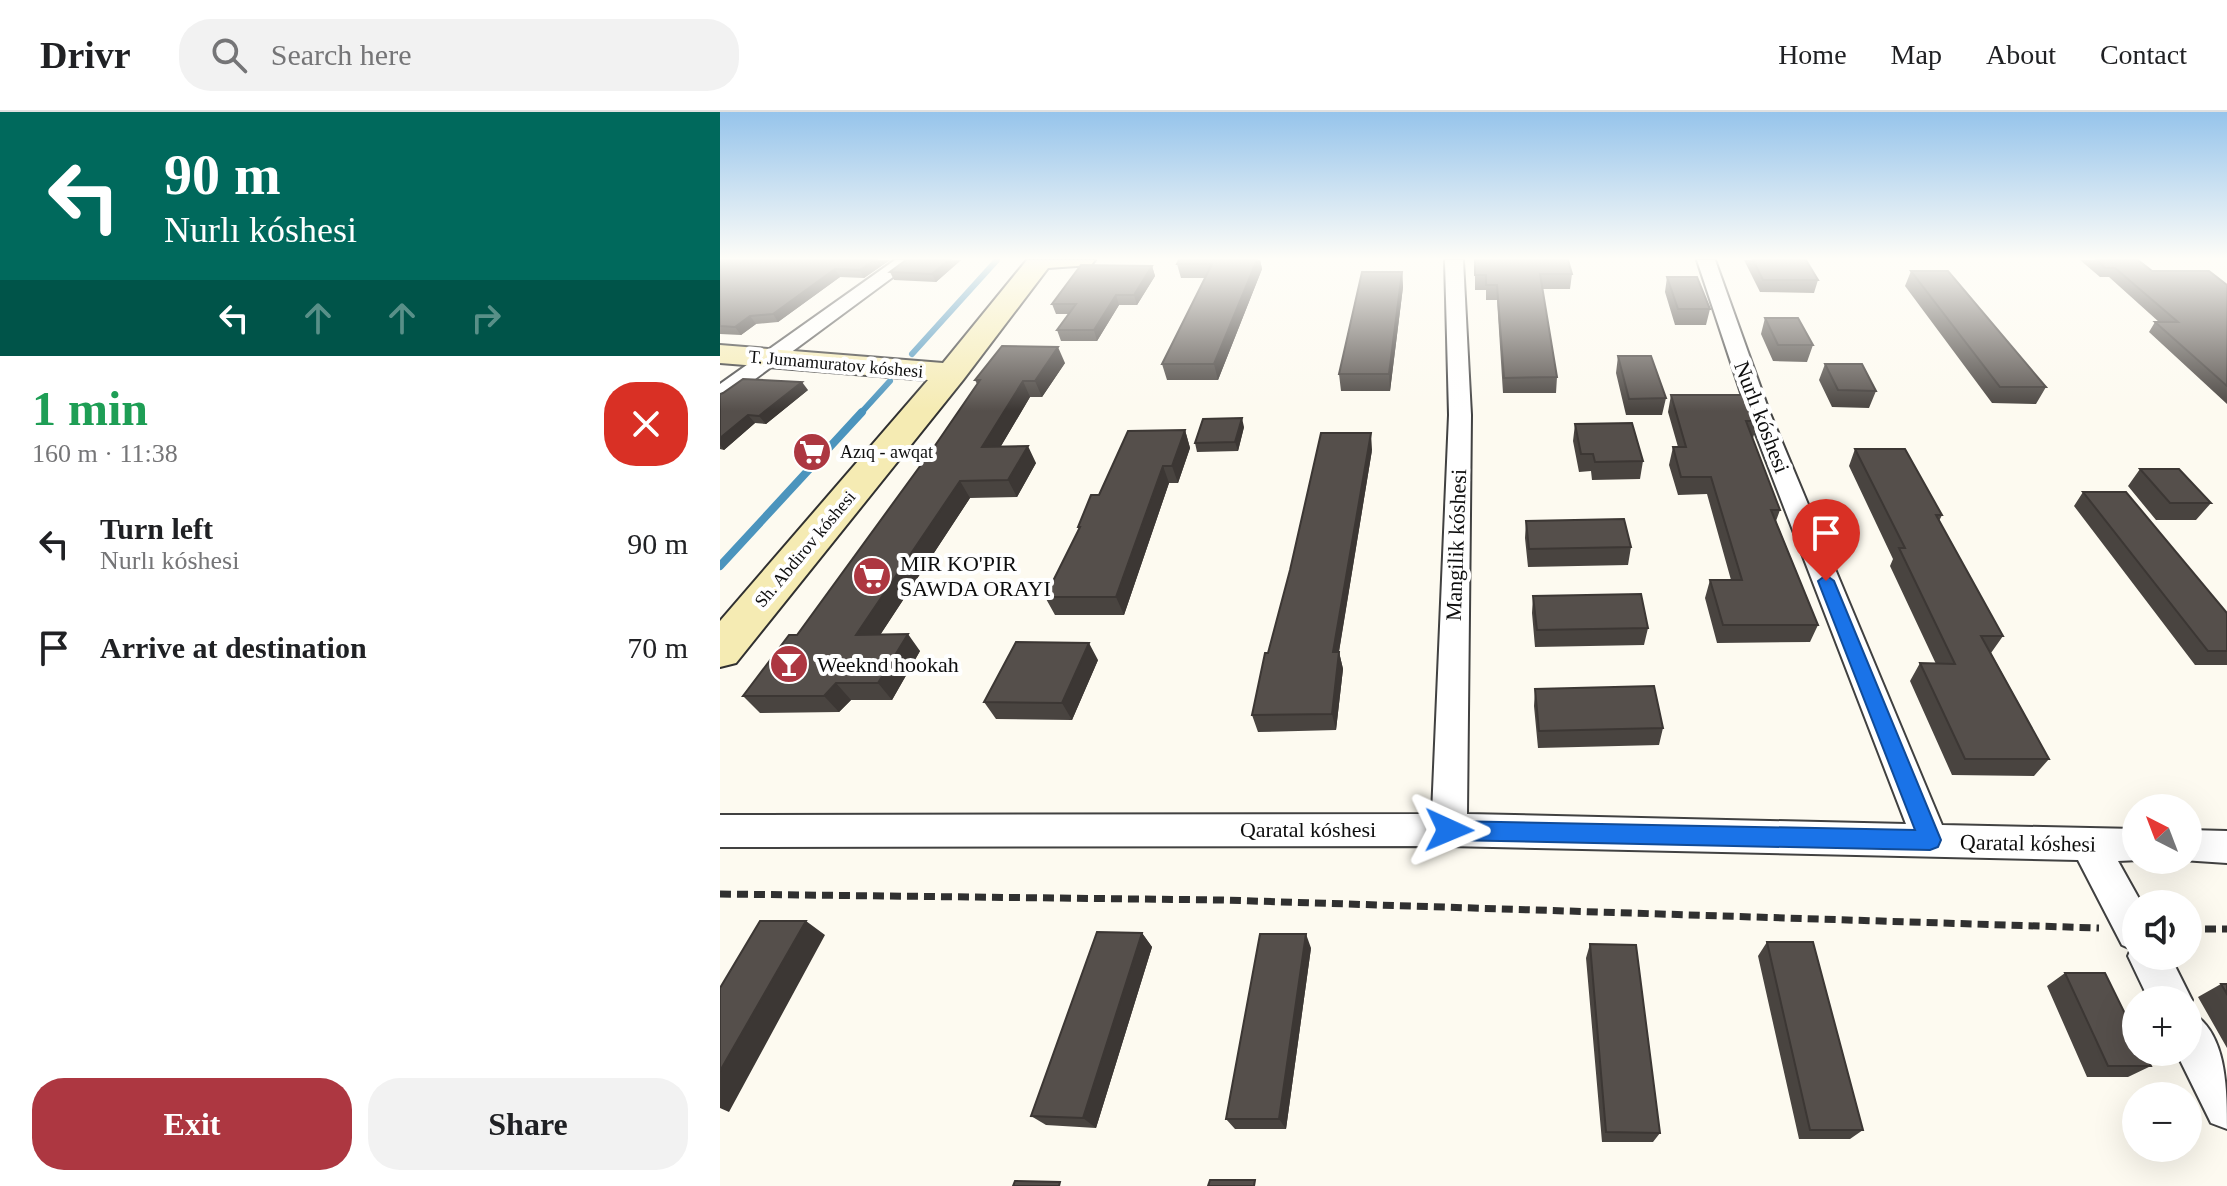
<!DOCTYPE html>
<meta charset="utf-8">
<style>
body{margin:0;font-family:"Times New Roman",serif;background:#f2f2f2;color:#202124;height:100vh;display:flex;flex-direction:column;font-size:30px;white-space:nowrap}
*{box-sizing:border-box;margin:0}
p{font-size:26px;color:#757577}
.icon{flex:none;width:44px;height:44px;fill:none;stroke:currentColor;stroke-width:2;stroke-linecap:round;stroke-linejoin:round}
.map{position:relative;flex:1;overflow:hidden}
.panel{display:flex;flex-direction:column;background:#fff;width:720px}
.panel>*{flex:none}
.banner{background:#00695c;color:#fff;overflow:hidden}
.needle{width:52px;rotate:318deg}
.controls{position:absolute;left:1402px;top:682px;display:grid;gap:16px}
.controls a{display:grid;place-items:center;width:80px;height:80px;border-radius:50%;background:#fff;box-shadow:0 8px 32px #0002;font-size:40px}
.pin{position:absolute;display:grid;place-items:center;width:68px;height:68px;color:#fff;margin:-82px -34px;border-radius:50% 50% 50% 0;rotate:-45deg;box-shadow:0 0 8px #0007}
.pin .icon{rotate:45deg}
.me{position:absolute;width:88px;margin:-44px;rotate:91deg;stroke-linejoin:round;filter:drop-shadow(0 0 6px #0008)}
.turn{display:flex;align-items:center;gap:28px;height:168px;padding:0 32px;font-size:36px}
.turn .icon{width:104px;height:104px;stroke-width:2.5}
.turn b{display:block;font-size:56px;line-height:68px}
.lanes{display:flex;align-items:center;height:76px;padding:0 32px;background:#0003;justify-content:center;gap:40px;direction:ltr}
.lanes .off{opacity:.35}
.round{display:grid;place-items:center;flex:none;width:84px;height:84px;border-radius:32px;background:#f2f2f2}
.overview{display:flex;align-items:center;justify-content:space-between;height:136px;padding:0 32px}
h1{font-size:48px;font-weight:700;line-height:60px;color:#1e9e55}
.primary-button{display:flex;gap:16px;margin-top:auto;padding:16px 32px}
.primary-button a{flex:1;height:92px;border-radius:32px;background:#ad3741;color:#fff;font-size:32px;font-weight:700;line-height:92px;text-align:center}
.primary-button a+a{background:#f2f2f2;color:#202124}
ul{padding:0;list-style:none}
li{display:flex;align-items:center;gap:24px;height:104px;padding:0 32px}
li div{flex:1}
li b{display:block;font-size:30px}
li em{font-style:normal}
header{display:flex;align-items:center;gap:48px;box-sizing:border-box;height:112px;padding:0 40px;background:#fff;border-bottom:2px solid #e0e0e0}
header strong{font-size:38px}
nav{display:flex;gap:44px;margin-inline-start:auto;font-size:28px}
.search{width:560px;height:72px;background:#f2f2f2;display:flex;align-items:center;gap:20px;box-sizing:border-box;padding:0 28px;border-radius:32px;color:#757577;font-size:30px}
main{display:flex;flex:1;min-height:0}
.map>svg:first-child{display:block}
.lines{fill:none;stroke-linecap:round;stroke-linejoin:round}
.stream-far1{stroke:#4b94bd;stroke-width:6}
.stream{stroke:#4b94bd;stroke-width:8}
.street-casing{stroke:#414141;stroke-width:4}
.secondary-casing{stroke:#303030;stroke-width:4}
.path{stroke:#303030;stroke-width:7;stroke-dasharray:11 6;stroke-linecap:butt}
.street{fill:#fff;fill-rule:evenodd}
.secondary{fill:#f5ebb3;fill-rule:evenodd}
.wall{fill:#494440}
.shaded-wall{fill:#3c3734}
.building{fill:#554f4b;stroke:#3c3734;stroke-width:2}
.route{fill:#1a73e8;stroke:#114b97;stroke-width:2}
.labels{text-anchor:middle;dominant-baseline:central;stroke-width:8;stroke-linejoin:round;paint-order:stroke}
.far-street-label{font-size:18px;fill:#0e0e0e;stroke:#fff}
.far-poi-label{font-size:18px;fill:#0e0e0e;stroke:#fff;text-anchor:start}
.street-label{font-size:22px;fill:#0e0e0e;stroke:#fff}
.poi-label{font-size:22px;fill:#0e0e0e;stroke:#fff;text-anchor:start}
</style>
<header>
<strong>Drivr</strong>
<div class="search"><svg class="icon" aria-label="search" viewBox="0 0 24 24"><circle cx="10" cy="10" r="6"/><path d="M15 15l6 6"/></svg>Search here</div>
<nav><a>Home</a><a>Map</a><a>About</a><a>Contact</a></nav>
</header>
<main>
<section class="panel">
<div class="banner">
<div class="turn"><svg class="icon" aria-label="left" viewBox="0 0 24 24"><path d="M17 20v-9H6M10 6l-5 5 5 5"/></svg><div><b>90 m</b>Nurlı kóshesi</div></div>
<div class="lanes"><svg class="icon" aria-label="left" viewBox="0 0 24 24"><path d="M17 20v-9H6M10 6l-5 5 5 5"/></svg><svg class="icon off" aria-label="ahead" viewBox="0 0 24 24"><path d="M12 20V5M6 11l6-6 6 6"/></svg><svg class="icon off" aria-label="ahead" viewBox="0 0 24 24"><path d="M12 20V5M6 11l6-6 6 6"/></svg><svg class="icon off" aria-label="right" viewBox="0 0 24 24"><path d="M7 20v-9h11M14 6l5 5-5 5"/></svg></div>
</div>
<div class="overview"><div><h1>1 min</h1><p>160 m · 11:38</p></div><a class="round" style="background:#d93025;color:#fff"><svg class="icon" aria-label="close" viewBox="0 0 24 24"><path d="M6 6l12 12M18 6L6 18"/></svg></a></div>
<ul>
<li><svg class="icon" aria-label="left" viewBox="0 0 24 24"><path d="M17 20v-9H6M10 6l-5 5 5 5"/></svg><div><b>Turn left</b><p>Nurlı kóshesi</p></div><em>90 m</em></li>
<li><svg class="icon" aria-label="arrive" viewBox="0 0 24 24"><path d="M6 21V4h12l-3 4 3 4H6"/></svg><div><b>Arrive at destination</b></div><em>70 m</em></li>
</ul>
<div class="primary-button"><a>Exit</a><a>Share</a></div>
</section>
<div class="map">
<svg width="1507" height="1074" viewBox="0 0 1507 1074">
<rect width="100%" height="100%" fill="#fdfaf0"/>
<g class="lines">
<path class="stream-far1" d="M192,242L277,148
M140,302L170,269"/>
<path class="stream" d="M0,454L142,300"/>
<g class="street-casing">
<path id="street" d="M175,148H196L8,287L0,289V272Z
M725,148H743L751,303L747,702L1186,712L1027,299L977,148H995L1049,299L1222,713L1416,717V748H1420L1398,749L1422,792H1416V844H1450L1472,888L1468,897V888H1429L1408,844L1411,837L1402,833L1358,748L729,734L0,735V703L712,702L729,303Z
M1468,718L1507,719V751L1462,748H1468Z
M1468,899C1507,917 1507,977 1507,1017L1491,1011L1456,940H1468Z"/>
</g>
<g class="secondary-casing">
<path id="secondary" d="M307,148H375L371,153L328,156L243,268L16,551L0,555V509L208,268L0,251V233L223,251Z"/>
</g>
<path class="path" d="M0,782L502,788L1379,816
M1468,817H1507"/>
<use href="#street" class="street"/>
<use href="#secondary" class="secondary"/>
</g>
<path class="wall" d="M0,148H170L144,166L120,165L58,210L36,212L21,223L0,222Z
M186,148H241L216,170L174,168L170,160Z
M459,148H540L542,157L498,268H447L442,252L485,166H461L457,152Z
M755,148L852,162L850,177H822L837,265L836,281H783L777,188H766V178H755Z
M1024,148H1086L1098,168L1094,181L1040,180Z
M1360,148H1418L1432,159L1507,173V292L1429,220L1435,210H1439L1389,165H1380Z
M432,154L435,164L417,193H399L377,229H341L337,218L349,202H336L332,192Z
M1191,159L1326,275L1316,292L1272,291L1185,174Z
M682,160L683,175L670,279H621L619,262Z
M947,165L990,197L986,213H955L945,180Z
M1045,206L1093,233L1087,250L1053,249L1041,222Z
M898,244L946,286L942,303H906L896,261Z
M345,251L322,285H310L281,334L316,351L297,385L250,386L160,523L200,539L172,588H131L119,600L40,601L23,584L77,523L214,335L257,272L255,268Z
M1105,252L1156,279L1149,296L1112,295L1099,268Z
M88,278L46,312L35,311L4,338L0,337V282Z
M951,283L1038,309L1033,326H1032L1060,398L1056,409L1098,513L1090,530L997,531L985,486L990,468H1011L987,382L958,383L949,353L953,335H958L948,300Z
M855,312L923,349L920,367L872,368L871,359L859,360L853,329Z
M524,315L518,339L477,340L475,331Z
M465,318L470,336L458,371H449L404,503H335L325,485L359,418L358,415L379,383Z
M1135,337L1222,403L1219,409L1283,524L1271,541L1329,647L1314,664L1232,663L1190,569L1200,551L1216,552L1170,454L1173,447L1129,354Z
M652,338L619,540L623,557L616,618L538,620L532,603L548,541Z
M1420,357L1491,391L1476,408H1436L1408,374Z
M1363,380L1507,501V553H1475L1354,394Z
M806,409L911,435L908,453L808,455L805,426Z
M813,484L928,516L924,533L815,535L812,501Z
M378,548L352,608L276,607L264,590Z
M815,577L943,616L939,633L818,636L814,594Z
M422,821L432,835L376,1016L326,1013L311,1004Z
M1047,830L1143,1018L1130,1027H1079L1038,844Z
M870,832L940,1021L933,1030H882L866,846Z
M591,836L566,1017H515L506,1007Z
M1345,861L1431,954L1408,965H1367L1327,874Z
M1501,872H1507V936L1478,885Z"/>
<path class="shaded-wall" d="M155,148H170L144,166L140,158Z
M229,148H241L216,170L212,162Z
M537,148H540L542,157L498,268L494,252Z
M432,154L435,164L417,193L414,183Z
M115,157L120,165L58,210L53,202Z
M682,160L683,175L670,279L669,262Z
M396,183L399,193L377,229L374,218Z
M30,204L36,212L21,223L15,215Z
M338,235L345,251L322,285L315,269Z
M303,269L310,285L271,351L262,335Z
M82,270L88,278L46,312L39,304Z
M28,303L35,311L4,338L0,333V326Z
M522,306L524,315L518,339L515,330Z
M465,318L470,336L458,371L452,354Z
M651,321L652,338L616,557L613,540Z
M308,334L316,351L297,385L288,368Z
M443,354L449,371L404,503L396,485Z
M240,369L250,386L149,540L136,523Z
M188,522L200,539L172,588L158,571Z
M369,531L378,548L352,608L342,591Z
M619,540L623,557L616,618L612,602Z
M116,571L131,588L119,600L104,584Z
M86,809L105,823L9,1000L0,996V959Z
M422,821L432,835L376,1016L363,1006Z
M586,822L591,836L566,1017L559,1007Z"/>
<path class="building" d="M0,148H155L140,158L115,157L53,202L30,204L15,215L0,214Z
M186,148H229L212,162L170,160Z
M459,148H537L494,252H442L492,152H457Z
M755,148H848L852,162H820L837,265L784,266L777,173H766V163H755Z
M1033,148H1086L1098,168H1043Z
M1377,148H1418L1432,159H1489L1507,173V274L1435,210H1458L1395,156H1385Z
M361,153L432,154L414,183H396L374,218H337L356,192H332Z
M1191,159H1228L1326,275H1280Z
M642,160H682L669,262H619Z
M947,165H977L990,197H958Z
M1045,206H1078L1093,233H1058Z
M282,234L338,235L315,269H303L262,335L308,334L288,368L240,369L136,523L188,522L158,571H116L104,584H23L69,523H77L214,335L260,268H255Z
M898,244H931L946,286L909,287Z
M1105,252H1142L1156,279L1118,278Z
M23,267L82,270L39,304L28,303L0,326V282L3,281Z
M951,283H1028L1038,309H1026L1060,398H1051L1098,513H1003L990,468H1022L991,365H961L953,335H966Z
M522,306L515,330L475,331L483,307Z
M912,311L923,349L875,350L873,342H861L855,312Z
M465,318L452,354H443L396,485H325L360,415H358L371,383H379L408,319Z
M601,321H651L613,540H619L612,602L532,603L545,541H548L570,458Z
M1135,337H1185L1222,403H1216L1283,524H1261L1329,647H1245L1200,551L1235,552L1179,436H1185Z
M1420,357H1459L1491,391H1450Z
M1363,380H1406L1507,501V539H1488Z
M904,407L911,435L809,437L806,409Z
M921,482L928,516L817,518L813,484Z
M296,530L369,531L342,591L264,590Z
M934,574L943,616L819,619L815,577Z
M40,809H86L0,959V876Z
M377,820L422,821L363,1006L311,1004Z
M540,822H586L559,1007H506Z
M1047,830H1093L1143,1018H1090Z
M870,832L916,833L940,1021L886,1020Z
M1345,861H1385L1416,924V940H1424L1431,954H1388Z
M1501,872H1507V882Z
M490,1068H535L534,1074H488Z
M295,1069L340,1070L339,1074H293Z"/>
<linearGradient id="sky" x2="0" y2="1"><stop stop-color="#96c4eb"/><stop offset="0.49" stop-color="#fefdf8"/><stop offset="1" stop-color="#fefdf8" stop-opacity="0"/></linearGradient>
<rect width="1507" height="299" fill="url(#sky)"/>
<path class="route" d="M1106,463L1114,469L1221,728L1218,735L1210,738L729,728L722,725L718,718L722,712L729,709L1195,718L1098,469Z"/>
<defs>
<g id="supermarket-disc" transform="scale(2)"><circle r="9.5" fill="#ad3741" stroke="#fff"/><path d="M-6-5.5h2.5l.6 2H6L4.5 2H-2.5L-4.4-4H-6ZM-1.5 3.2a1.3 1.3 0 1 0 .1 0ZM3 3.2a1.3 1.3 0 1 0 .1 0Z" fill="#fff"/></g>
<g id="bar-disc" transform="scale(2)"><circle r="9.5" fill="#ad3741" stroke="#fff"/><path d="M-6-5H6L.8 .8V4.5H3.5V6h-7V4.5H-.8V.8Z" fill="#fff"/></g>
</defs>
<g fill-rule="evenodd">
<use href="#supermarket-disc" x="92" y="340"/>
<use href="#supermarket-disc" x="152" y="464"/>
<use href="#bar-disc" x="69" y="552"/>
</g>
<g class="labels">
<g class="far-street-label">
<text transform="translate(116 252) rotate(5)">T. Jumamuratov kóshesi</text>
<text transform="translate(85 437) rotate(-50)">Sh. Abdirov kóshesi</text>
</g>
<g class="far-poi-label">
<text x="120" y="340">Azıq - awqat</text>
</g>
<g class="street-label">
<text transform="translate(1042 305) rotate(69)">Nurlı kóshesi</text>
<text transform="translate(736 433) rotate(-88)">Mangilik kóshesi</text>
<text x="588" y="717">Qaratal kóshesi</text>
<text transform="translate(1308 731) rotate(1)">Qaratal kóshesi</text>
</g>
<g class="poi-label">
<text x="180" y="451">MIR KO'PIR<tspan x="180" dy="25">SAWDA ORAYI</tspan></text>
<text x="97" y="552">Weeknd hookah</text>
</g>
</g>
</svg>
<div class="controls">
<a><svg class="needle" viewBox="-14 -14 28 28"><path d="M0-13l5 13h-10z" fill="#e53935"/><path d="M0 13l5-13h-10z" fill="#757577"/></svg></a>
<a><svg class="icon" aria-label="sound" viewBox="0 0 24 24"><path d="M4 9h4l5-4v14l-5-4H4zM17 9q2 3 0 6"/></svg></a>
<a>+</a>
<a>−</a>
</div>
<div class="pin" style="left:1106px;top:469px;background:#d93025"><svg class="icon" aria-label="arrive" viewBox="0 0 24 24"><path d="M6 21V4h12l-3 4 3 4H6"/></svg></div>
<svg class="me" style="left:729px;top:718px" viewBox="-20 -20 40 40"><path d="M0-17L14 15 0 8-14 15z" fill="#1a73e8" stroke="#fff" stroke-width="4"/></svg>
</div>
</main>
